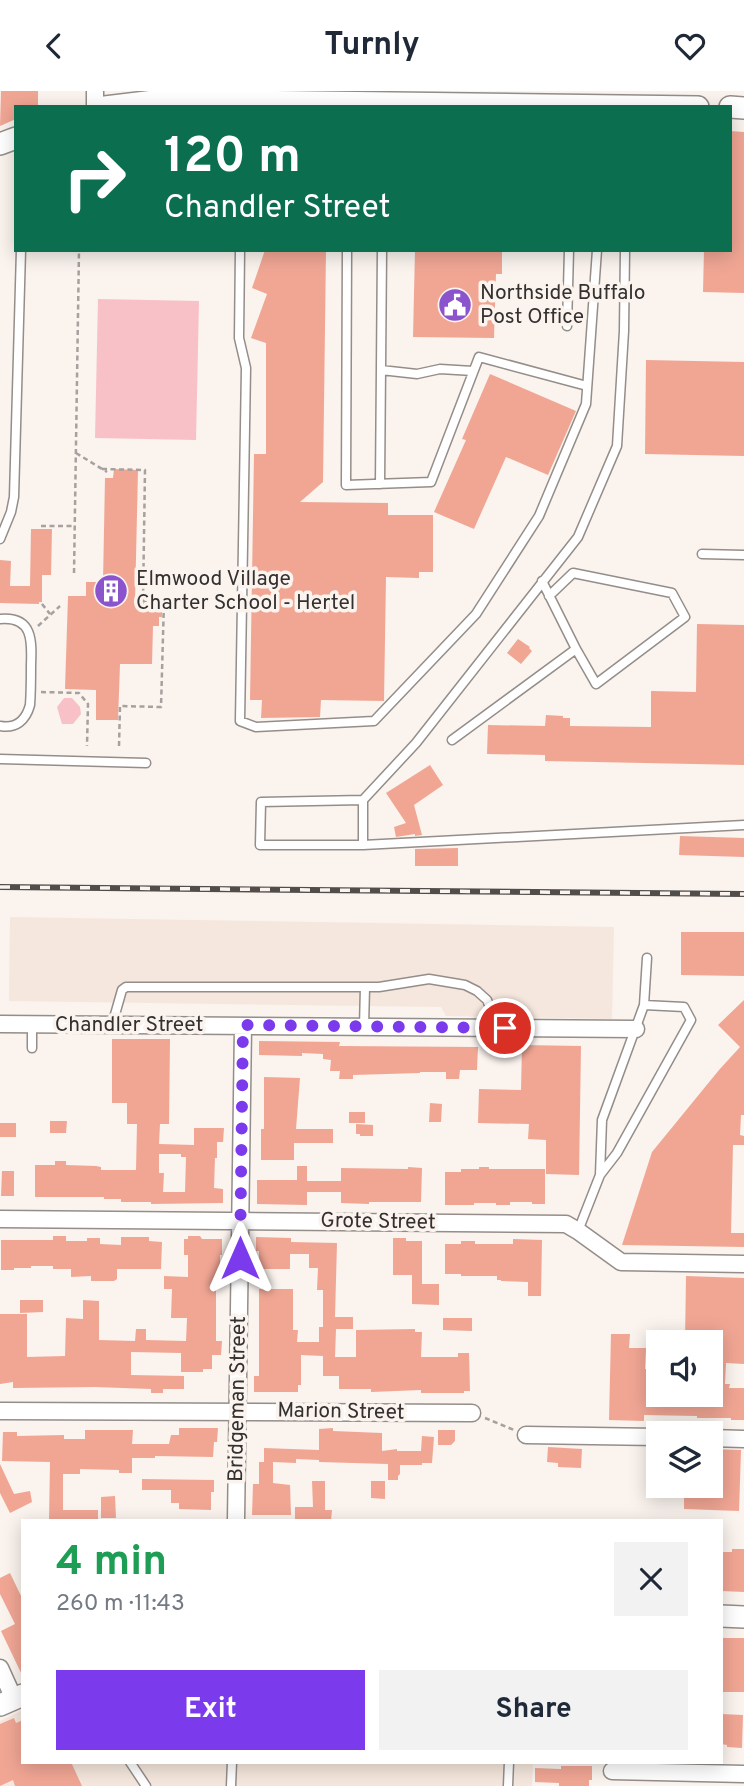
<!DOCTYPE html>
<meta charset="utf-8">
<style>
body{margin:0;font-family:Overpass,sans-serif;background:#f2f2f3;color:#1f2937;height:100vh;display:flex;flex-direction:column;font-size:26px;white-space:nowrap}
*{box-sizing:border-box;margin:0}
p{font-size:23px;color:#747a83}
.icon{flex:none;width:38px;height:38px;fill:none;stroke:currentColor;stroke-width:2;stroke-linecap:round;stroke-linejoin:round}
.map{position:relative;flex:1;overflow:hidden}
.sheet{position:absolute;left:21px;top:1428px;width:702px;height:245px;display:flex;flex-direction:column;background:#fff;border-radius:0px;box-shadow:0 4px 18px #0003}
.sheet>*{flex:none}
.hud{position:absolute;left:14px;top:14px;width:718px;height:147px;border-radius:0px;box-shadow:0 4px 18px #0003;background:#0b6e4f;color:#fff;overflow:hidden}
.fabs{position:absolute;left:646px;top:1239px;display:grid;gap:14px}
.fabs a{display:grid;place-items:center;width:77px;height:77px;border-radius:0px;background:#fff;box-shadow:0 4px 18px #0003;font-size:35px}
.pin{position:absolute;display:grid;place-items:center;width:60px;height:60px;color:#fff;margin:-30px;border:4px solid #fff;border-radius:50%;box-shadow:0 2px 7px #0007}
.me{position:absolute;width:77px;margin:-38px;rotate:0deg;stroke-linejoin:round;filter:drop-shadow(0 0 5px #0008)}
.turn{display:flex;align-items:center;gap:24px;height:147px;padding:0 35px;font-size:32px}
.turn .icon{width:91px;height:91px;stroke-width:2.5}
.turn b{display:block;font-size:49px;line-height:60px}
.round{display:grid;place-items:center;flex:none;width:74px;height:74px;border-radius:0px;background:#f2f2f3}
.headline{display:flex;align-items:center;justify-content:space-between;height:119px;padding:0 35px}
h1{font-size:42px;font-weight:700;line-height:52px;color:#1e9e55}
.button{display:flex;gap:14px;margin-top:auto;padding:14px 35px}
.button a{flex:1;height:80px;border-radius:0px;background:#7c3aed;color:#fff;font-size:28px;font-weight:700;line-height:80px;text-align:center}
.button a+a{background:#f2f2f3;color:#1f2937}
header{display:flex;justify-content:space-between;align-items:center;height:91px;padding:0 35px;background:#fff;font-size:32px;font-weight:700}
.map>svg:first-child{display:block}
.built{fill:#f5e7dd}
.green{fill:#f8c1c7}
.building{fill:#f1a694;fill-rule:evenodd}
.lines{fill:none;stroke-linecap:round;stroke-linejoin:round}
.lane-casing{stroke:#948d89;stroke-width:11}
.street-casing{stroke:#948d89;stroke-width:19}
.secondary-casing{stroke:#948d89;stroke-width:24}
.path{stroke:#a6a19e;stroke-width:2.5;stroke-dasharray:5 3.5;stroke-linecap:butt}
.lane{stroke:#fff;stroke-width:8}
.street{stroke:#fff;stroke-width:16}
.secondary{stroke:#fff;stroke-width:21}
.rail-casing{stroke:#514d4b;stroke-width:6}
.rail{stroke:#faf3ee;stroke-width:3.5;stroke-dasharray:10;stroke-linecap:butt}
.route{stroke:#7c3aed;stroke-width:12;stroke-dasharray:0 21.6}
.labels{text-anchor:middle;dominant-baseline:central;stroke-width:7;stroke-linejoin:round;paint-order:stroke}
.poi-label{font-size:21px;fill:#33302f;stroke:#faf3ee;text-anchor:start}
.street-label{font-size:21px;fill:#33302f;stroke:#faf3ee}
</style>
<header><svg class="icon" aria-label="back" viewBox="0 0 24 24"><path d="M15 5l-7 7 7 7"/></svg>Turnly<svg class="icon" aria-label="heart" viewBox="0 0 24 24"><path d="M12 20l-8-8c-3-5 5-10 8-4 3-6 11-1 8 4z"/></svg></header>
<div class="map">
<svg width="744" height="1695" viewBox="0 0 744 1695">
<rect width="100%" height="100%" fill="#faf3ee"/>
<path class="built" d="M10,826L614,836L612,928L446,925L441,916L9,910Z
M23,1619V1671H533L532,1695H0V1630Z"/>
<path class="green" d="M98,208L199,210L196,349L95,347Z
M64,607H72L80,616L81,623L73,633H62L57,616Z"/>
<path class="building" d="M1,0H38V16H16V28L0,35Z
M730,40L744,41V202L703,201L704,159H730Z
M265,159H326L323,391L300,411L388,412V424H433V481H419V487L386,486L384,610L321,609L320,626L261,627L262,609H250L254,363H266V252L251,247L267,203L252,197Z
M415,159H502V183H496L494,247L413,246Z
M646,269L744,271V365L645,363Z
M490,283L576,320L548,384L506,366L474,438L434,421L466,349L462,348Z
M114,378L138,379L135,511L162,512V526H159V535H153L152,573H120L118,629H96V599L65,598L68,505H86V491H103L105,387H113Z
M31,438H52L51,484H42V511H39V513L0,512V469L11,470L10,495H30Z
M697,533L744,534V674L545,670V664L487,663L488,634L545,635L546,624L563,625V627H570V635L651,636V600L696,601Z
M518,548L530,556L529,557L532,560L521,573L507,562Z
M430,674L443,694L414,714L422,744L415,745V743L396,746L394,736L406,732L386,702Z
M680,745L744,747V766L679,764Z
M458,757V775H415V758Z
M681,841H744V885L681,884Z
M744,909V1024H741L740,1044L744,1045V1054H733L731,1142H744V1156L622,1154L652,1061L719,979L740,956L718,934Z
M112,948H170L169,1033H160L159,1053L194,1054V1037H224L223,1051H217V1067H215L214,1097L223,1098V1112L151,1113V1111H121V1108H104V1106H35V1074H55V1070H66V1074L96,1075L101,1076V1079H136L137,1033H127V1012H112ZM159,1063H181V1066H186L185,1101H163L164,1082H159Z
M259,950L340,951L339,955L478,956L477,979H460L459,988H446V981H420V982L353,984V988H339L340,980H330L331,969L323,968V963L302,962V965L259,964Z
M522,954L581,955L579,1084L546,1083V1049L528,1048L529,1033L478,1032L479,998L521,999Z
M264,986L300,987L296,1038H333V1052H294V1069H261V1038H264Z
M430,1012L442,1013L441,1031H429Z
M349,1021H365V1032H349Z
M50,1030H67L66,1042H50Z
M0,1032H16V1046H0Z
M356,1033L373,1034V1045H360V1043H356Z
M297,1075H307V1090H341V1077L408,1078V1076L422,1077L421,1111H369V1113L341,1112V1101H307V1114L257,1113V1089H297Z
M479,1076H489V1078H545V1113H532V1111H510V1114H496V1112H474V1114H445V1081H461V1078H479Z
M2,1080H14V1105H1Z
M53,1145H66V1150H87V1147H100V1153L121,1154V1146H149V1150L162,1151L161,1178H117V1188L114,1190H91V1185L71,1186V1178H53V1175H31V1177H14V1179H1V1149H53Z
M188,1145H200L202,1148H222V1164H220V1194H216V1250H222L221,1264H212V1278H203V1281H181V1262L131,1261V1284L184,1285V1298H163V1302H151V1298L95,1296L13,1297V1291L0,1293V1223H27V1266L65,1265L66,1227L83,1228V1209L99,1210V1249L135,1250L136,1238H146V1249L186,1250L187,1227H171L172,1198H164V1185L188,1186V1164H184V1148H188Z
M256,1146L291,1147V1151L337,1152L335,1226H353V1238H336L335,1266H356V1239L415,1238V1241H422L421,1266H458V1262H469L470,1300H464V1302H421V1299L371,1301V1298H339V1285H323V1265L301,1264V1294H298V1301H254V1285H259V1198H293V1239H298L297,1251H319V1236H323V1199H317L318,1177H309V1163H290V1178H259V1160H256Z
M393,1147H406V1150H422V1193H439V1214L412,1213V1184H393Z
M513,1148L542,1149L541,1205H528V1191L501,1190V1189H497V1185H461V1183H445V1153H461V1150H475V1153H513Z
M686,1185L744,1187V1273L726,1272L725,1293H730L729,1297H744V1329H731V1327H697V1325L644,1324V1330L609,1329L611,1243H630L629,1257H646L645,1278H654V1287H658V1304H710V1302H715L716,1273H710V1251H685Z
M20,1209H43V1221L20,1222Z
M443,1227H472V1240L443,1239Z
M179,1337H218L217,1351H214L213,1366L155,1365V1367H132V1382H119V1379L80,1378V1383H63V1419H98V1430H49L50,1371L2,1370L3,1341H17V1345L64,1344V1348H85V1339H133L132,1353H169L171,1344H179Z
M333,1337V1340L382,1342V1360L397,1358V1360H421L422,1345L434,1346L432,1372H422V1374H400V1383L398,1385V1389H388V1373L319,1371V1369L296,1368V1372L273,1371V1392L290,1394L291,1424H252L253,1393H259V1371H264V1357L319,1359V1338Z
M438,1339H455V1350L451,1354H438Z
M548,1356L582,1358L581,1377L558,1376V1372L547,1371Z
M710,1358L741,1359L739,1420L684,1418V1395H710Z
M0,1373L14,1403L30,1400L32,1411L10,1422L0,1402Z
M142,1388L214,1389V1401H211V1419L179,1418V1412H171V1399H142Z
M312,1390H325V1419H332L331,1430H295V1416H313Z
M371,1390H385V1408L371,1407Z
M115,1405L116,1427H101V1406Z
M732,1458H744V1501L721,1500V1461H732Z
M10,1482L23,1509V1586L1,1540L15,1533L0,1503V1487Z
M721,1547H744V1601H721Z
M721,1623L743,1624L742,1657L727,1656V1654L721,1653Z
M14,1627L16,1632L23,1629V1671H71L82,1695H15L13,1689L0,1695V1633Z
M561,1675H592V1689H589V1695H559V1692L535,1691V1677L561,1678Z"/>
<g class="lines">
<g class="lane-casing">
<path id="lane" d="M240,159L239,247L246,277L240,630L256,636L374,630L476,523L539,425L586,313L597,159
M347,159L346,394L431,391L479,266L587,295
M567,235L569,159
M381,279L417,283L440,278L473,280
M380,393L382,159
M0,448L11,421L14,406L21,159
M702,463L744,464
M549,505L573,482L672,502L685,526L596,593L576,558
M0,528C33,525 32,550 31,574C31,588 31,601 30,614C26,629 16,638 0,635
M452,649L576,558L542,490
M0,668L146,672
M363,709L261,711L260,754H363V709L416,652L578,446L617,355L624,240L625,159
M363,754L744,734
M644,914L647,867
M32,933V957
M112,934L122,899L126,896H379L429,888L465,894L477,900L487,909L493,924L495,937
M364,936L365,896
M578,1140L600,1084L617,1062L691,929L684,916L644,914L602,1029L600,1084
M130,1671L146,1695
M231,1695L232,1671
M508,1695L509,1671"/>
</g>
<g class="street-casing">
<path id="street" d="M95,16V0
M0,933L636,938
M0,1128L566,1133L578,1140L621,1171L744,1173
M0,1320L472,1322
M526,1344L658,1346
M710,1347L744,1348
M236,1430L243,935
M0,1577L14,1608
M612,1680L744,1683"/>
</g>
<g class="secondary-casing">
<path id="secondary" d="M105,16L162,9L698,16
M730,16L744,17
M0,53L16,47
M721,1525L744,1526
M0,1614L23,1604"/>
</g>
<path class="path" d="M76,362L107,381
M102,378L145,379L143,510
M41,435H75
M74,482L79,159
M42,513L50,523
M38,535L60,515
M41,601L79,602L88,613L87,655
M119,655L120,615L161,616L164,510H138
M485,1327L514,1339"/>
<use href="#lane" class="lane"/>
<use href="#street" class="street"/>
<use href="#secondary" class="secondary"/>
<g class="rail-casing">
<path id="rail" d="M0,796L744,803"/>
</g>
<use href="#rail" class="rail"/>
</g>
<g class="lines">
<path class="route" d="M240,1167L243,934L505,937"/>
</g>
<defs>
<g id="civic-disc" transform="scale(1.75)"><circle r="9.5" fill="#8b54cc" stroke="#faf3ee"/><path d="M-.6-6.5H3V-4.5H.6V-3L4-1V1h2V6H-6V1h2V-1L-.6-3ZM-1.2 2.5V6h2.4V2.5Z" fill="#fff"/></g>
<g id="building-disc" transform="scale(1.75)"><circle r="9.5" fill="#8b54cc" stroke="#faf3ee"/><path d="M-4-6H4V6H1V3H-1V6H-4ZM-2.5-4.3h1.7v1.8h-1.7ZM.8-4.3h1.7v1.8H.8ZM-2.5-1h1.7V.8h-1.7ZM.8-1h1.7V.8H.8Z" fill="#fff"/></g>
</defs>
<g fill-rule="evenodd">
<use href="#civic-disc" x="455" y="214"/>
<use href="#building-disc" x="111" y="500"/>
</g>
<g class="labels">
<g class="poi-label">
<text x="480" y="202">Northside Buffalo<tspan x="480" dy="24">Post Office</tspan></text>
<text x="136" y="488">Elmwood Village<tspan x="136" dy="24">Charter School - Hertel</tspan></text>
</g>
<g class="street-label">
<text x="129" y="934">Chandler Street</text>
<text transform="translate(378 1131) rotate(1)">Grote Street</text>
<text transform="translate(238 1308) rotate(-89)">Bridgeman Street</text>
<text transform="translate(341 1321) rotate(1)">Marion Street</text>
</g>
</g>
</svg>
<div class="fabs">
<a><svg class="icon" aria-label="sound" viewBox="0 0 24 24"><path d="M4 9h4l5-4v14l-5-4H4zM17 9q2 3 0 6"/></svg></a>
<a><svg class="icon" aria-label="layers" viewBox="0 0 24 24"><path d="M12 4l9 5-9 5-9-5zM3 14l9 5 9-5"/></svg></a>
</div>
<div class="pin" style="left:505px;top:937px;background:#d93025"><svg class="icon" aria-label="arrive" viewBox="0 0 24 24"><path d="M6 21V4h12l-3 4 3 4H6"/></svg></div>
<svg class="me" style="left:240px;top:1167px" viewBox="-20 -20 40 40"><path d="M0-17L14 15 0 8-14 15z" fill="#7c3aed" stroke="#fff" stroke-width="4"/></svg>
<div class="hud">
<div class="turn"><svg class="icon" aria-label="right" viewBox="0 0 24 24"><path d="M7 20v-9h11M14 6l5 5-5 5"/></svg><div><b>120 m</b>Chandler Street</div></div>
</div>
<section class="sheet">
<div class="headline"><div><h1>4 min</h1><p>260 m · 11:43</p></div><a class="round"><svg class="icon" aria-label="close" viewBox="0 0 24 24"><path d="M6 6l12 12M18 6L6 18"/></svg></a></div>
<div class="button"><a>Exit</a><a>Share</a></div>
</section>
</div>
